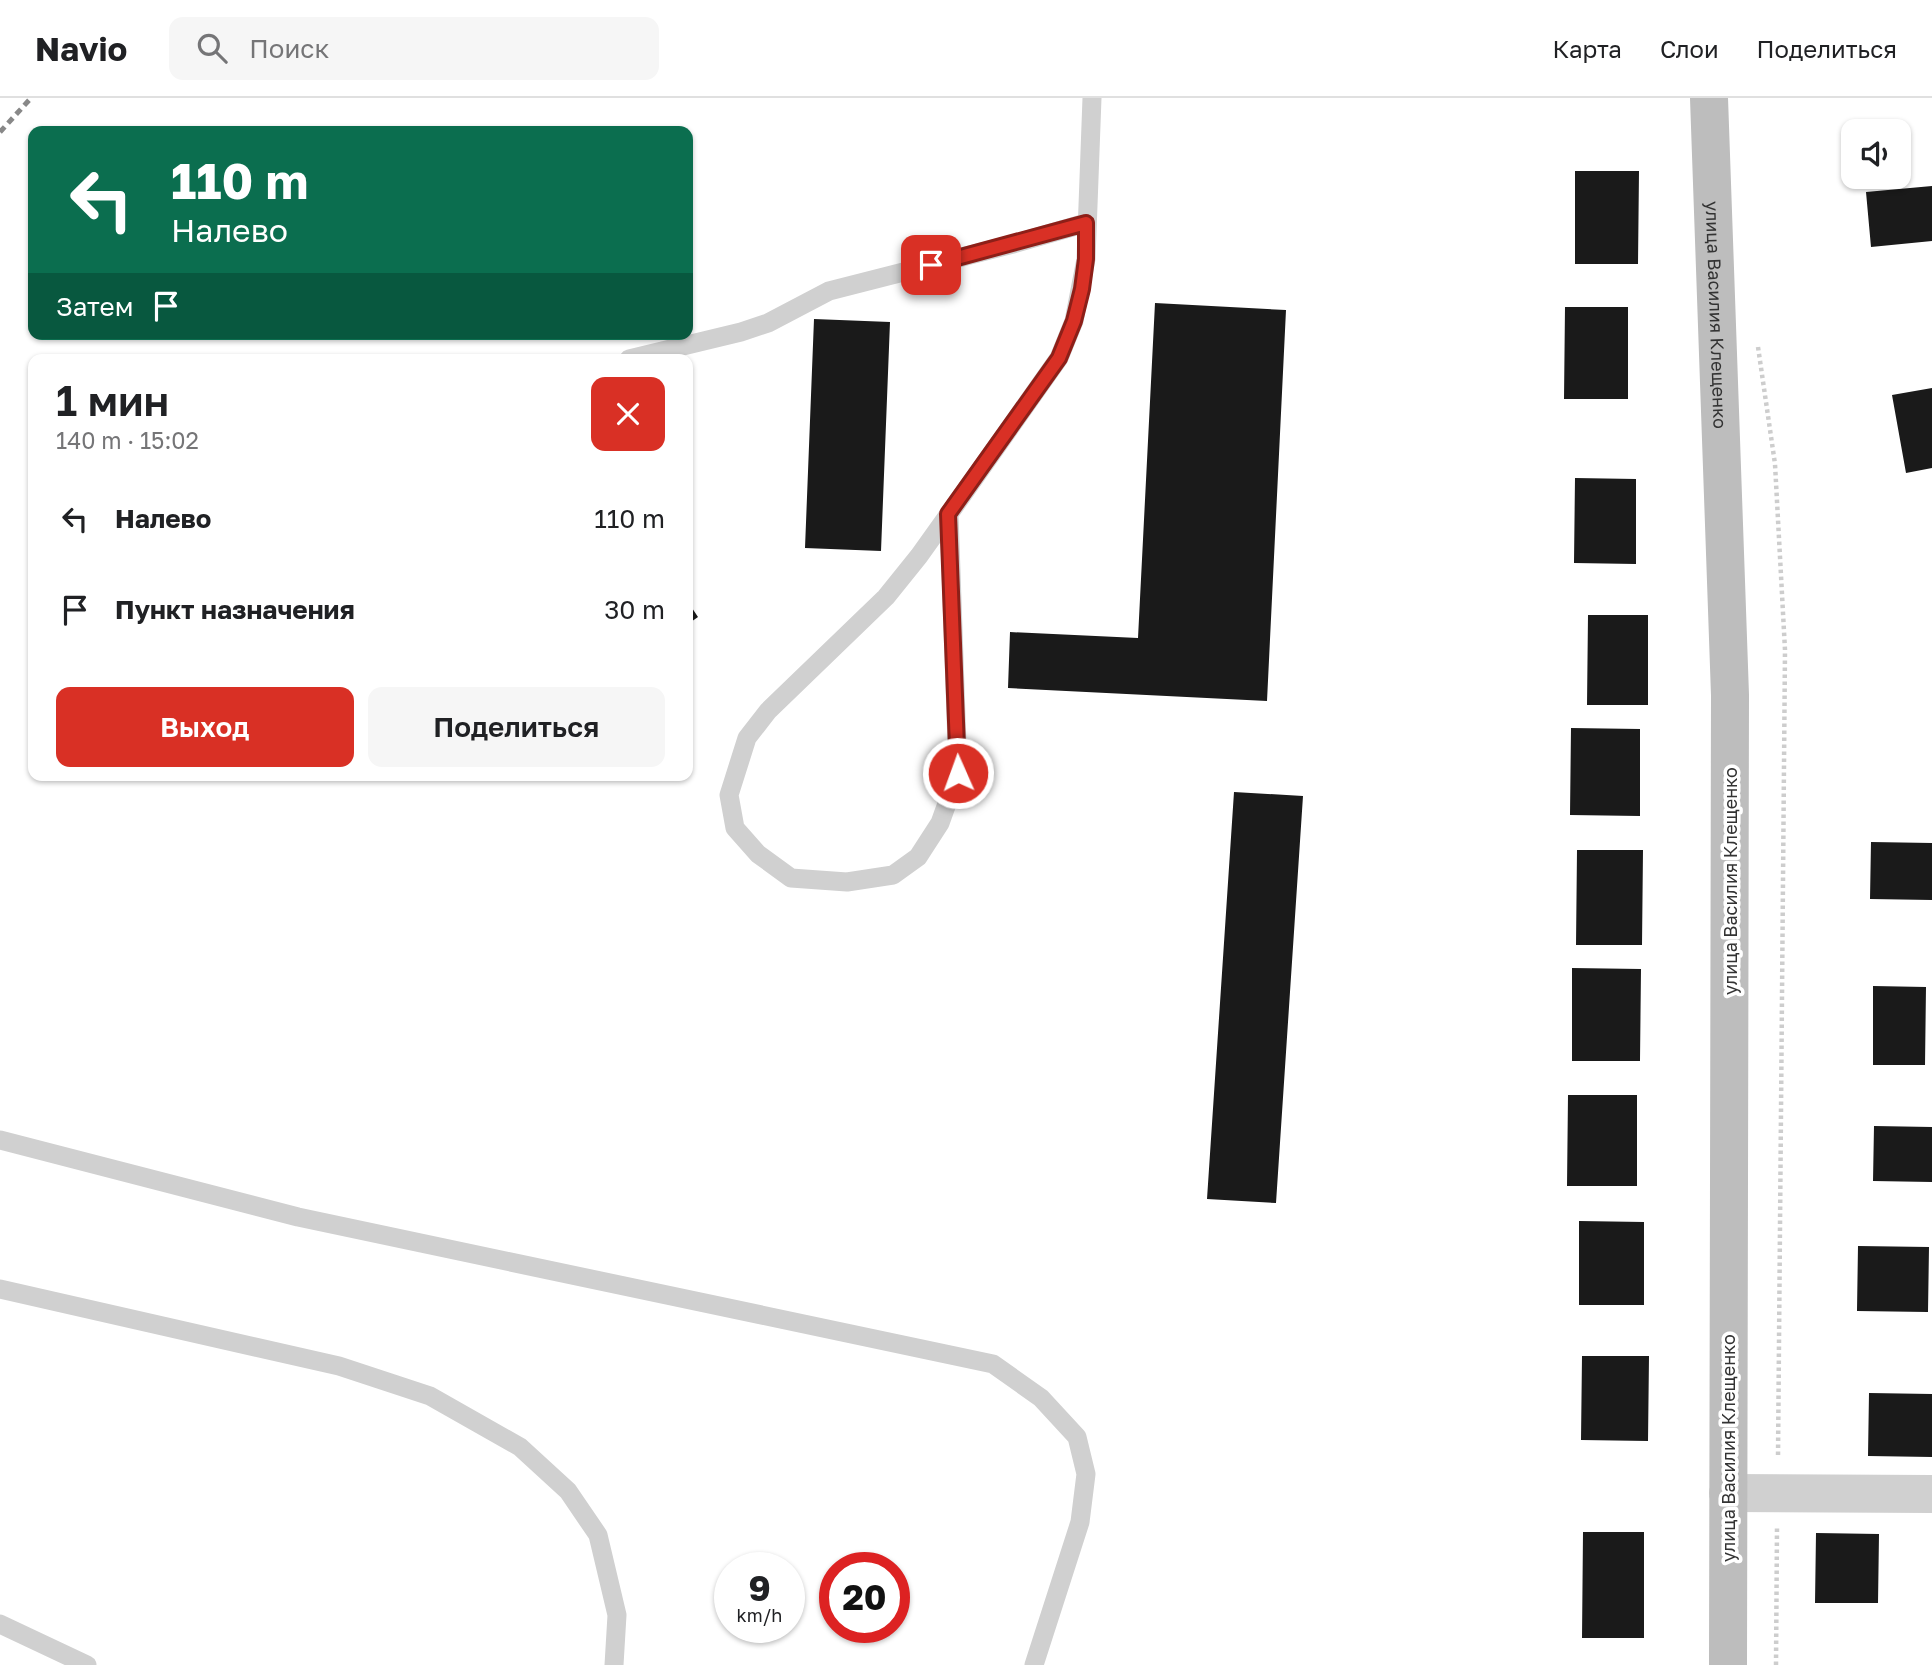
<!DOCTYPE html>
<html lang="ru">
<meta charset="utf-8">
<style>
body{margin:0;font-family:"Golos Text",sans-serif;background:#f6f6f6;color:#202124;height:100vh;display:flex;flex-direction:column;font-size:26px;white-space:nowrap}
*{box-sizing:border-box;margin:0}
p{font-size:23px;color:#757577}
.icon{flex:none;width:38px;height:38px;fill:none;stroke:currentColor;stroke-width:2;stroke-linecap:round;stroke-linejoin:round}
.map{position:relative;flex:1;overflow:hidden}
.drawer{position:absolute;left:28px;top:256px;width:665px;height:427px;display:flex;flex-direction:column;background:#fff;border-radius:14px;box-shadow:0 2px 5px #0004}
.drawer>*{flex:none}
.hud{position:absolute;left:28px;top:28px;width:665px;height:214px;border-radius:14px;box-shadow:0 2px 5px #0004;background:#0b6e4f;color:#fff;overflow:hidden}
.fabs{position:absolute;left:1841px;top:21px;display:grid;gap:14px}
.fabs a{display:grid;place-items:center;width:70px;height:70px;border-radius:14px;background:#fff;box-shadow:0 2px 5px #0004;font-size:35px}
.speed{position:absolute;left:714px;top:1454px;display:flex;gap:14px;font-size:35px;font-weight:700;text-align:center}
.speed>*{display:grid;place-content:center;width:91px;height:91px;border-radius:50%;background:#fff;box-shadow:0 2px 5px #0004;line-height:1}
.speed small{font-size:18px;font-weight:400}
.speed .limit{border:10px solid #d22;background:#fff;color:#111}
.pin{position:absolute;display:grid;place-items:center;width:60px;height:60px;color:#fff;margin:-30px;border-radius:14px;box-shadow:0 4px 10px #0006}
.me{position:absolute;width:77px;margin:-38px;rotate:358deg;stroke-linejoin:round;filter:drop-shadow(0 0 5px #0008)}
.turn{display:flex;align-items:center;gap:24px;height:147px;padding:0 28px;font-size:32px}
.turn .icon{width:91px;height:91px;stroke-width:2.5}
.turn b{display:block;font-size:49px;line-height:60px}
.then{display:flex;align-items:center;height:66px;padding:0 28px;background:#0003;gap:14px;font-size:26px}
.round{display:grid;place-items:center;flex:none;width:74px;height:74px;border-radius:14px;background:#f6f6f6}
.summary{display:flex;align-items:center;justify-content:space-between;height:119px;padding:0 28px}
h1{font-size:42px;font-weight:600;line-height:52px}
.primary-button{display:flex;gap:14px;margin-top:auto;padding:14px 28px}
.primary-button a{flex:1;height:80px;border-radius:14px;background:#d93025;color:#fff;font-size:28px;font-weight:600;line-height:80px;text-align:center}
.primary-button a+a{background:#f6f6f6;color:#202124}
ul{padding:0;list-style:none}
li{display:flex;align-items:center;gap:21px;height:91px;padding:0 28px}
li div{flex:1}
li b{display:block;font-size:26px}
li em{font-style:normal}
header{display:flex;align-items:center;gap:42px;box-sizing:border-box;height:98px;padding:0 35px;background:#fff;border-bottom:2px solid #e0e0e0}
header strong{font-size:33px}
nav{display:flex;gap:38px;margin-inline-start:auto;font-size:24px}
.search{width:490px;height:63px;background:#f6f6f6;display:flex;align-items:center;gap:18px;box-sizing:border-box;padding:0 24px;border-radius:14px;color:#757577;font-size:26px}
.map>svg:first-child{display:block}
.building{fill:#1a1a1a}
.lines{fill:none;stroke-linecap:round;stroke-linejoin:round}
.path{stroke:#cdcdcd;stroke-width:4.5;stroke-dasharray:3.5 3.5;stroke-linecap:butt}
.lane{stroke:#d0d0d0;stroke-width:19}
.street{stroke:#d0d0d0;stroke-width:38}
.secondary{stroke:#bdbdbd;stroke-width:38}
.rail{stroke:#888;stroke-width:5;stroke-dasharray:7 5;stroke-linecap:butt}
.route-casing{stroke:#8d1f18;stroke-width:18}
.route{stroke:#d93025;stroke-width:12}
.labels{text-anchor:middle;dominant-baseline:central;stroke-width:7;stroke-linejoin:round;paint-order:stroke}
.street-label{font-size:18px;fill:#333;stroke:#fff}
</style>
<header>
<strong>Navio</strong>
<div class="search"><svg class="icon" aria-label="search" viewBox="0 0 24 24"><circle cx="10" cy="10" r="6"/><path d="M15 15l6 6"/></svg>Поиск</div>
<nav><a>Карта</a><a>Слои</a><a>Поделиться</a></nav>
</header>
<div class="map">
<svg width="1932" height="1567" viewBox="0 0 1932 1567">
<rect width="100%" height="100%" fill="#fff"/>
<path class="building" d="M1575,73H1639L1638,166H1575Z
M1932,88V143L1871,149L1866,94Z
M1155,205L1286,212L1267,603L1008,590L1010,534L1138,540Z
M1565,209H1628V301H1564Z
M814,221L890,224L881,453L805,450Z
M1932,290V370L1906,375L1892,297Z
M1575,380L1636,381V466L1574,465Z
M688,504L698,519L688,526Z
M1588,517H1648V607H1587Z
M1571,630L1640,631V718L1570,717Z
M1234,694L1303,698L1276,1105L1207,1101Z
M1871,744L1932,745V802L1870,801Z
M1577,752H1643L1642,847H1576Z
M1572,870L1641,871L1640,963H1572Z
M1873,888L1926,889L1925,967H1873Z
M1568,997H1637V1088H1567Z
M1874,1028L1932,1029V1084L1873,1083Z
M1579,1123L1644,1124V1207H1579Z
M1858,1148L1929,1149L1928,1214L1857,1213Z
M1582,1258H1649L1648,1343L1581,1342Z
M1869,1295L1932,1296V1359L1868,1358Z
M1583,1434H1644V1540H1582Z
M1816,1435L1879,1436L1878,1505H1815Z"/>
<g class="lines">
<path class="path" d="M1758,249L1775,366L1785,552L1778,1359
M1776,1567L1777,1430"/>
<path class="lane" d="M629,261L741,234L768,225L829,193L1013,146L1086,125
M949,416L958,675L940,725L918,759L893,777L847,784L791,780L758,756L735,730L729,697L747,640L768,613L886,499L919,458L949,416L1059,260L1074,223L1086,161L1092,0
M0,1042L298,1119L993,1266L1041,1300L1077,1339L1086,1376L1080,1424L1034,1567
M0,1191L339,1268L430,1298L520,1349L568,1393L598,1437L617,1517L614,1567
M0,1526L87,1567"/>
<path class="street" d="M1728,1395L1932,1396"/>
<path class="secondary" id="s1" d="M1709,0L1730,597L1728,1567"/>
<path class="rail" d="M0,34L31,0"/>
</g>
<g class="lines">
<g class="route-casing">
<path id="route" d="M931,167L1086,125V161L1082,191L1074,223L1059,260L948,416L958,675"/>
</g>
<use href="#route" class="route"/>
</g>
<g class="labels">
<g class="street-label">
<text stroke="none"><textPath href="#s1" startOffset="217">улица Василия Клещенко</textPath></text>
<text transform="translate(1730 783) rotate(-90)">улица Василия Клещенко</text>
<text transform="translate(1728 1350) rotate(-90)">улица Василия Клещенко</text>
</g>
</g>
</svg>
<div class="fabs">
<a><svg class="icon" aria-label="sound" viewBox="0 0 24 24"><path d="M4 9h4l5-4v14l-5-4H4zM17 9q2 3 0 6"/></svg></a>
</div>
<div class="speed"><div>9<small>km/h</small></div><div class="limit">20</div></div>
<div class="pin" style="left:931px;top:167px;background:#d93025"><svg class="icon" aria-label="arrive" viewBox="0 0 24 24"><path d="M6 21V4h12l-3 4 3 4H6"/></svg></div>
<svg class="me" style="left:958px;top:675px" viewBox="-20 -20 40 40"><circle r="17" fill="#d93025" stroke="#fff" stroke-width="3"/><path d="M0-11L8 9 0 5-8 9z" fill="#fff"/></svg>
<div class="hud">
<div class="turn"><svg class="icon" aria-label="left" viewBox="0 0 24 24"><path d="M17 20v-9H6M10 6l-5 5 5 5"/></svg><div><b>110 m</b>Налево</div></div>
<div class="then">Затем<svg class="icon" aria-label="arrive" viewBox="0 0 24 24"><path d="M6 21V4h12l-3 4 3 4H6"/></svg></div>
</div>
<section class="drawer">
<div class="summary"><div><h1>1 мин</h1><p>140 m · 15:02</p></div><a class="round" style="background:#d93025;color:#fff"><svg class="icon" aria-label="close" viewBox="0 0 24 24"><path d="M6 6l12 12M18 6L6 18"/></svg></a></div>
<ul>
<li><svg class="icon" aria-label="left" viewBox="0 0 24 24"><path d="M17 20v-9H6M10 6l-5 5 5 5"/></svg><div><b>Налево</b></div><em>110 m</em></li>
<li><svg class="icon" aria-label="arrive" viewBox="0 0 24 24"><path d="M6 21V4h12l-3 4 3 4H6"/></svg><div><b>Пункт назначения</b></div><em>30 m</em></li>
</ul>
<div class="primary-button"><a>Выход</a><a>Поделиться</a></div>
</section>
</div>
